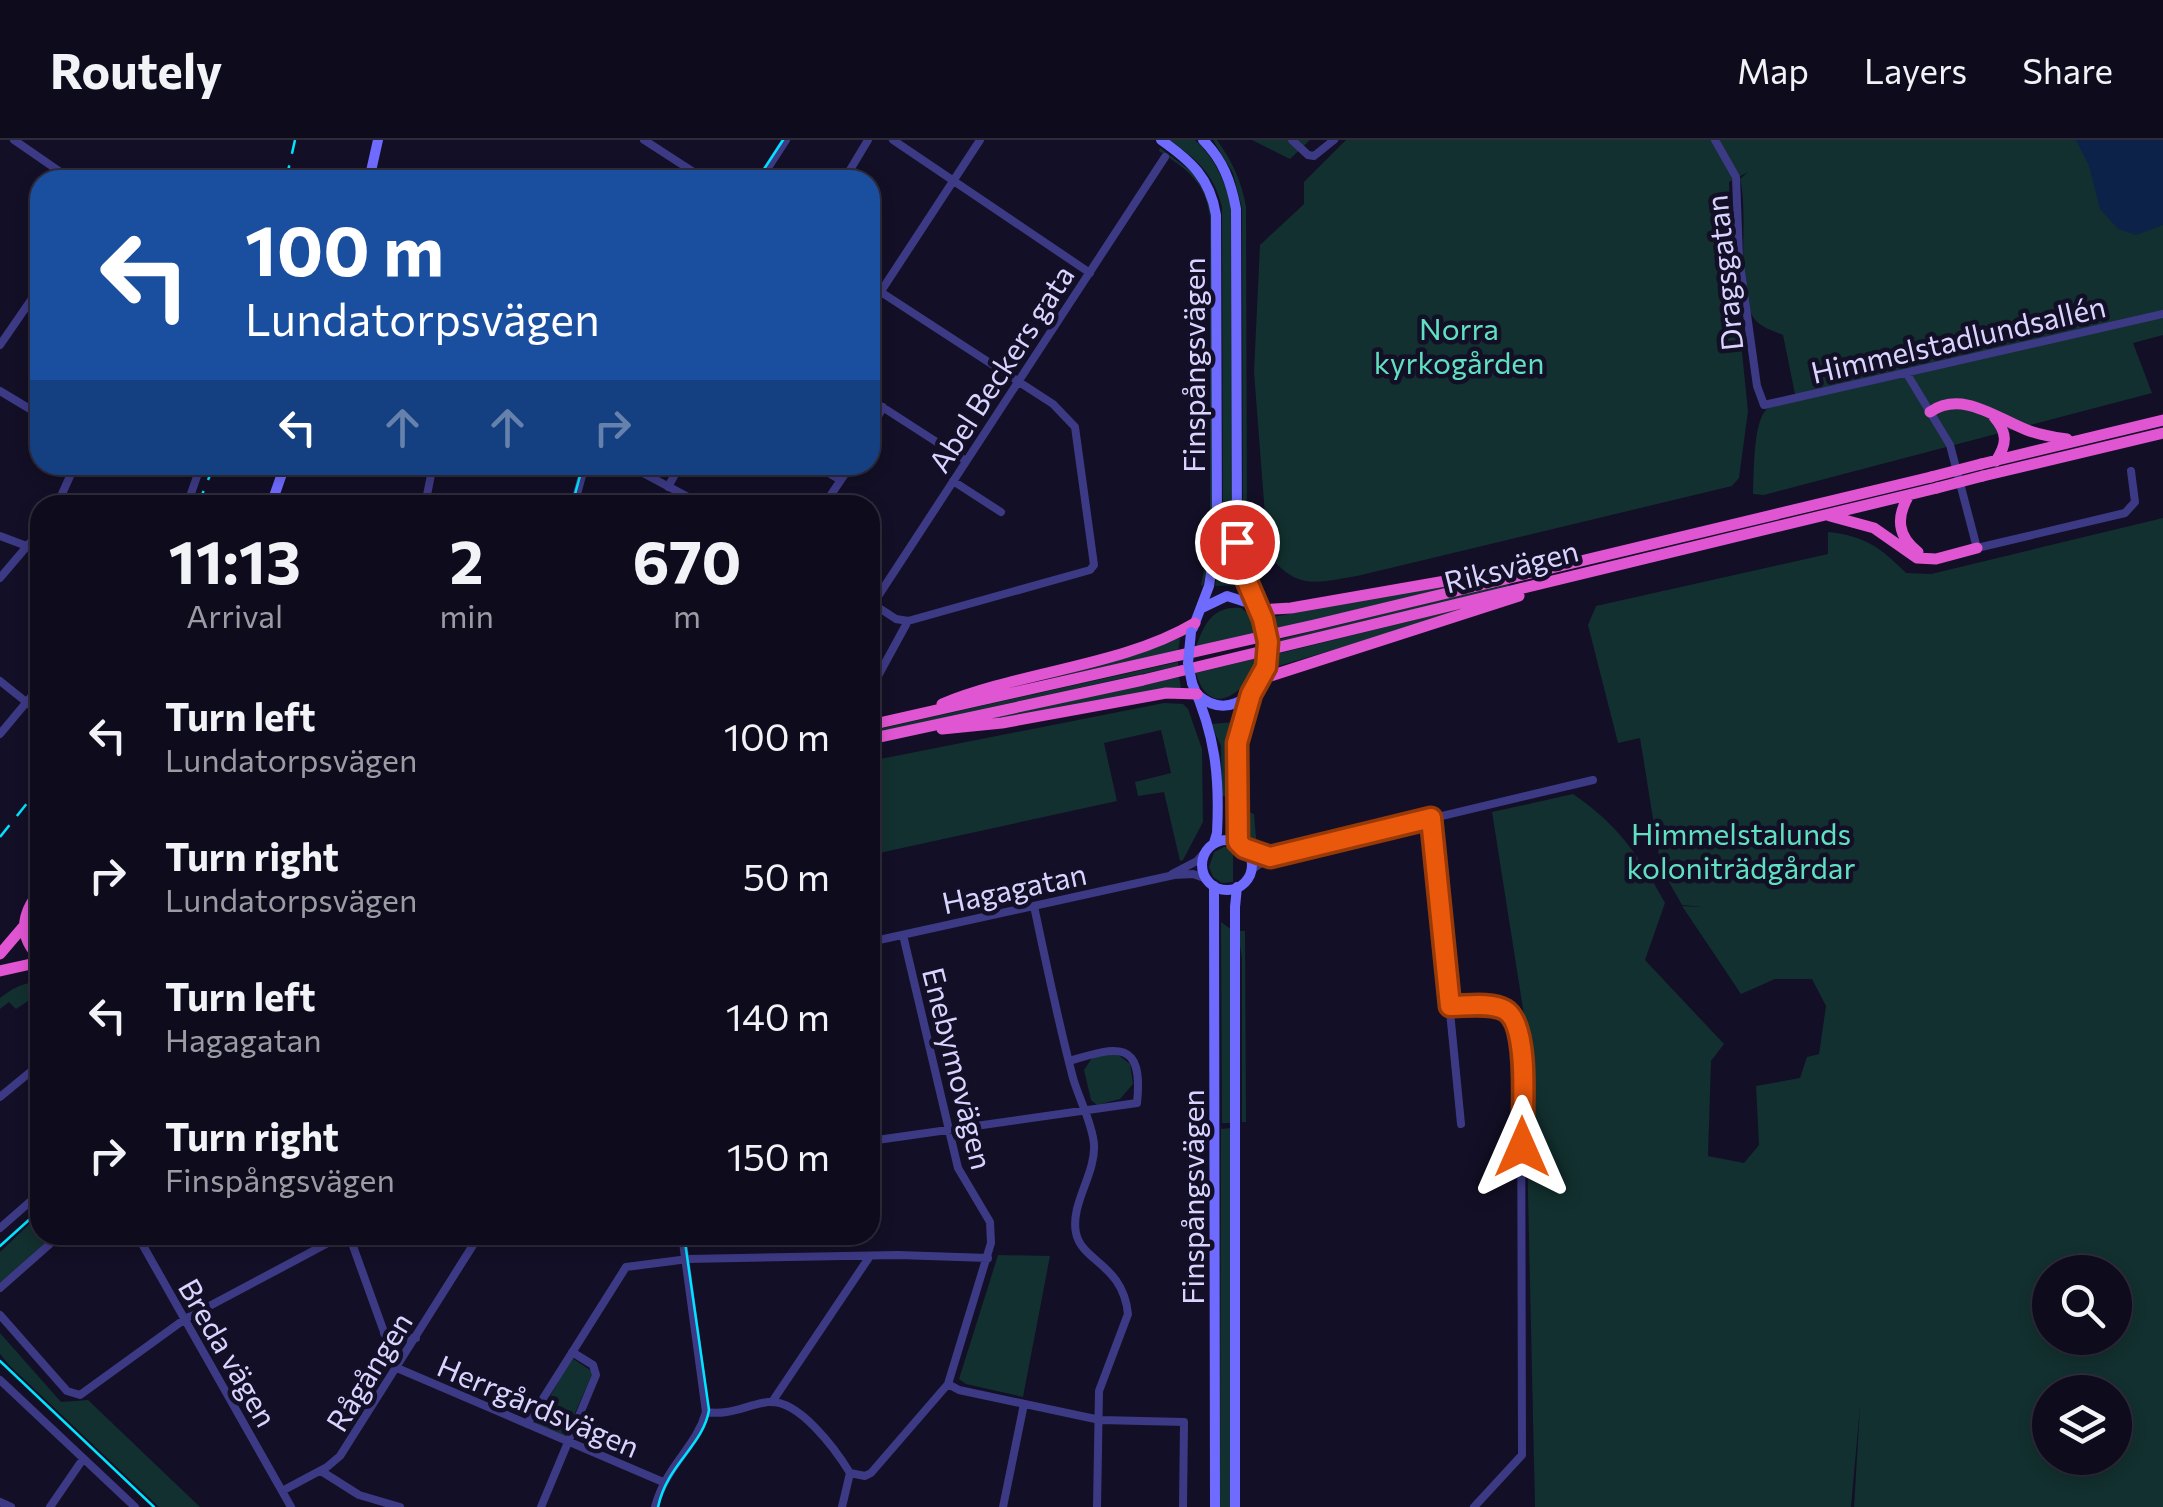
<!DOCTYPE html>
<meta charset="utf-8">
<style>
body{margin:0;font-family:Commissioner,sans-serif;background:#171425;color:#f1f3f6;height:100vh;display:flex;flex-direction:column;font-size:38px;white-space:nowrap}
*{box-sizing:border-box;margin:0}
p{font-size:32px;color:#9b9ba3}
.icon{flex:none;width:55px;height:55px;fill:none;stroke:currentColor;stroke-width:2;stroke-linecap:round;stroke-linejoin:round}
.map{position:relative;flex:1;overflow:hidden}
.details{position:absolute;left:30px;top:355px;width:850px;height:750px;display:flex;flex-direction:column;background:#0e0b1c;border-radius:30px;box-shadow:0 5px 15px #0003,0 0 0 2px #2e2b3b}
.details>*{flex:none}
.hud{position:absolute;left:30px;top:30px;width:850px;height:305px;border-radius:30px;box-shadow:0 5px 15px #0003,0 0 0 2px #2e2b3b;background:#1a4fa0;color:#fff;overflow:hidden}
.controls{position:absolute;left:2032px;top:1115px;display:grid;gap:20px}
.controls a{display:grid;place-items:center;width:100px;height:100px;border-radius:50%;background:#0e0b1c;box-shadow:0 5px 15px #0003,0 0 0 2px #2e2b3b;font-size:50px}
.pin{position:absolute;display:grid;place-items:center;width:85px;height:85px;color:#fff;margin:-42px;border:5px solid #fff;border-radius:50%;box-shadow:0 2px 10px #0007}
.me{position:absolute;width:110px;margin:-55px;rotate:0deg;stroke-linejoin:round;filter:drop-shadow(0 0 8px #0008)}
.turn{display:flex;align-items:center;gap:35px;height:210px;padding:0 50px;font-size:45px}
.turn .icon{width:130px;height:130px;stroke-width:2.5}
.turn b{display:block;font-size:70px;line-height:85px}
.lanes{display:flex;align-items:center;height:95px;padding:0 50px;background:#0003;justify-content:center;gap:50px;direction:ltr}
.lanes .off{opacity:.35}
.eta{display:flex;justify-content:space-evenly;align-items:center;height:170px;text-align:center}
.eta b{font-size:60px;font-weight:700;line-height:70px}
ul{padding:0;list-style:none}
li{display:flex;align-items:center;gap:30px;height:140px;padding:0 50px}
li div{flex:1}
li b{display:block;font-size:38px}
li em{font-style:normal}
header{display:flex;align-items:center;gap:60px;box-sizing:border-box;height:140px;padding:0 50px;background:#0e0b1c;border-bottom:2px solid #2e2b3b}
header strong{font-size:48px}
nav{display:flex;gap:55px;margin-inline-start:auto;font-size:35px}
.map>svg:first-child{display:block}
.green{fill:#12302f;fill-rule:evenodd}
.water{fill:#0c2248}
.lines{fill:none;stroke-linecap:round;stroke-linejoin:round}
.minor{stroke:#3d3a85;stroke-width:8}
.secondary{stroke:#6f6bff;stroke-width:10}
.trunk{stroke:#e055d1;stroke-width:11}
.tram{stroke:#00e5ff;stroke-width:2.5}
.rail{stroke:#00e5ff;stroke-width:2.5;stroke-dasharray:15 12;stroke-linecap:butt}
.secondary-bridge{stroke:#6f6bff;stroke-width:10}
.trunk-bridge{stroke:#e055d1;stroke-width:11}
.route-casing{stroke:#983908;stroke-width:25}
.route{stroke:#ea580c;stroke-width:18}
.labels{text-anchor:middle;dominant-baseline:central;stroke-width:9;stroke-linejoin:round;paint-order:stroke}
.street-label{font-size:30px;fill:#d9d4ff;stroke:#130f26}
.park-label{font-size:30px;fill:#5fe0c0;stroke:#130f26}
</style>
<header>
<strong>Routely</strong>
<nav><a>Map</a><a>Layers</a><a>Share</a></nav>
</header>
<div class="map">
<svg width="2163" height="1367" viewBox="0 0 2163 1367">
<rect width="100%" height="100%" fill="#130f26"/>
<path class="green" d="M1169,0H1195C1215,19 1223,37 1231,64L1236,421L1241,445L1215,446L1223,398L1222,67C1214,34 1196,18 1169,0Z
M1213,0H1217C1232,21 1242,42 1246,67L1247,401L1253,445L1247,429L1243,394L1242,68L1233,33Z
M1252,0H1310L1290,19Z
M1346,0H2163V195L2133,203L2152,253L1764,355L1753,354C1754,334 1753,286 1765,271C1771,263 1787,262 1796,259L1783,195C1771,190 1756,186 1751,173C1736,136 1749,78 1740,39L1748,32L1729,42L1731,105L1748,271L1739,338L1732,346L1357,436C1315,443 1297,450 1268,414L1254,232L1260,105L1304,64V42Z
M1160,8L1199,37L1211,67L1213,399L1203,446L1201,445L1210,402V78C1206,42 1188,30 1159,11Z
M2163,378V1367H1854L1860,1267L1851,1367H1535L1524,875L1492,672L1573,654C1618,685 1639,715 1665,763L1645,820L1724,904L1711,921L1708,1016L1744,1023L1759,1005L1756,946L1800,938L1807,917L1819,914L1826,866L1812,839H1775L1741,854L1682,766L1702,767L1682,765L1661,728L1640,598L1618,603L1588,485L1596,466L1828,414V392C1865,396 1880,407 1906,433L1931,434ZM2050,1132H2115V1198H2050ZM2050,1252H2115V1318H2050Z
M1493,435V437L1276,489L1273,477Z
M1509,443V447L1277,503V500Z
M1499,459V461L1275,527L1277,514Z
M1241,468L1254,478L1259,494L1196,508C1203,485 1213,465 1241,468Z
M1180,498L1178,512L974,554Z
M1258,518C1248,552 1210,582 1196,533Z
M1178,522V526L870,594V591Z
M1179,537L1181,548L980,582V580Z
M1164,563L1183,564L1188,569L1202,609L1203,682L1183,720L1180,721L1164,652L1138,656L1135,642L1171,633L1161,590L1104,603L1117,661L870,715V621Z
M1235,582L1232,661L1222,655L1221,606L1211,584Z
M1243,670L1254,674L1257,709L1246,700Z
M1224,707H1233V742L1222,743L1213,737L1209,727L1214,712Z
M1221,782L1232,790L1231,983H1222Z
M1238,791H1245L1246,982H1242V819Z
M40,842V853L16,869L9,862L0,869V858C13,848 24,842 40,842Z
M1116,913L1130,924L1133,944L1120,959L1097,965L1091,960L1084,930L1092,918Z
M1231,988L1230,1367H1220L1221,989Z
M40,1074V1095H54L0,1143V1112Z
M998,1115L1050,1116L1023,1257L966,1244L959,1239Z
M0,1193L61,1262L88,1260L200,1367H159L9,1225L0,1214Z
M572,1218L593,1232L565,1296L535,1283Z"/>
<path class="water" d="M2076,0H2163V85L2136,95L2118,89L2100,69L2089,26Z"/>
<g class="lines">
<path class="minor" d="M14,0L72,40
M644,0L706,40
M893,0L1090,133
M1292,0L1308,15L1314,16L1334,0
M1715,0L1736,37L1739,117L1757,246L1764,265L2163,174
M760,40L786,0
M844,40L868,0
M870,145L1053,264L1075,287L1094,425L1090,430L908,481L896,479L870,462
M870,168L980,0
M0,205L40,147
M1907,234L1950,305L1977,408L2125,373L2135,362L2131,331
M0,251L40,275
M870,259L966,321
M870,291L883,267
M628,325L703,365
M815,325L839,339
M953,341L1001,372
M668,347L680,325
M57,365L75,325
M187,365L201,325
M425,365L433,325
M574,365L585,325
M824,365L851,325
M0,396L40,411
M0,438L40,391
M873,464L1165,17
M0,541L40,573
M870,541L878,536L908,481
M0,594L40,546
M1431,678L1461,984
M1244,708L1270,717
M1251,730L1270,717L1593,640
M1172,734L1197,721L1207,710
M1034,766C1046,823 1058,881 1073,938C1079,959 1092,982 1094,1004C1096,1034 1070,1064 1076,1093C1082,1122 1123,1124 1128,1174L1099,1251L1097,1367
M870,802L1174,735L1193,734L1207,739
M1450,866C1480,867 1512,861 1521,896L1522,1315L1474,1367
M0,957L40,924
M870,1001L1137,963C1144,898 1116,907 1069,921
M0,1088L40,1053
M137,1095L282,1351
M349,1095L397,1228
M0,1148L60,1095
M0,1175L67,1251L80,1255L185,1179L343,1095
M384,1193L398,1198H416
M397,1228L663,1342
M0,1240L135,1367
M948,1244L959,1250L1100,1280L1184,1282L1183,1367
M772,1262L870,1116
M706,1272C729,1276 746,1265 768,1262C799,1259 836,1310 850,1333
M527,1284L626,1127L688,1119L898,1115L988,1118
M321,1331L359,1355L400,1367
M0,1362L11,1367
M50,1367L83,1319
M291,1367L282,1351L327,1327L340,1316L475,1102L477,1095
M541,1367L596,1235L593,1225L572,1212
M655,1367C666,1325 696,1308 706,1272L682,1095
M842,1367L850,1333L865,1336L871,1333L948,1244L991,1103L990,1082L958,1028L903,795
M1003,1367L1024,1264"/>
<path class="secondary" d="M1161,0C1191,21 1210,38 1216,75L1217,394L1209,446L1193,488
M1203,0C1223,20 1231,42 1236,69L1237,402L1240,425L1254,464
M369,40L378,0
M271,365L285,325
M1202,468L1227,456L1255,465
M1192,543C1215,595 1220,636 1217,693L1214,703
M1198,555C1223,577 1251,562 1263,534
M1202 725a25 25 0 1 1 50 0a25 25 0 1 1-50 0Z
M1238,702L1236,616L1251,554
M1214,746L1215,1367
M1235,1367V767L1237,747"/>
<path class="trunk" d="M1930,272C1962,250 1996,278 2027,290C2040,295 2053,297 2067,299
M1994,277C2008,293 2007,304 1996,321
M1981,324L2163,280
M1983,336L2163,293
M1909,355C1896,377 1897,396 1918,412
M1830,376L1874,388L1917,418L1936,419L1977,408
M1259,470L1291,468L1531,426
M1261,539L1519,456
M942,564C1022,531 1123,526 1195,483
M870,585L1314,485L1931,337
M942,589L1002,583L1166,553L1197,554
M870,599L1143,540L1937,348
M40,751C21,774 18,797 40,818
M0,814L23,787
M0,831L40,822"/>
<path class="tram" d="M757,40L783,0
M572,365L583,325
M0,1106L40,1070
M0,1221L154,1367
M658,1367C667,1324 703,1306 709,1270L684,1095"/>
<path class="rail" d="M286,40L295,0
M198,365L214,325
M0,697L40,647"/>
<path class="secondary-bridge" d="M1263,479L1268,502L1266,527
M1191,492L1188,523L1192,543"/>
<path class="trunk-bridge" d="M1931,337L1981,324
M1937,348L1983,336"/>
</g>
<g class="lines">
<g class="route-casing">
<path id="route" d="M1237,402L1240,425L1263,479L1268,502L1266,527L1251,554L1237,603L1238,702L1244,708L1270,717L1431,678L1450,866C1466,866 1491,862 1505,870C1531,885 1522,978 1522,1007"/>
</g>
<use href="#route" class="route"/>
</g>
<g class="labels">
<g class="street-label">
<text transform="translate(1723 133) rotate(-96)">Dragsgatan</text>
<text transform="translate(1958 198) rotate(-13)">Himmelstadlundsallén</text>
<text transform="translate(1192 225) rotate(-90)">Finspångsvägen</text>
<text transform="translate(1000 228) rotate(-57)">Abel Beckers gata</text>
<text transform="translate(1511 425) rotate(-14)">Riksvägen</text>
<text transform="translate(1014 747) rotate(-12)">Hagagatan</text>
<text transform="translate(959 928) rotate(76)">Enebymovägen</text>
<text transform="translate(1191 1057) rotate(-90)">Finspångsvägen</text>
<text transform="translate(229 1212) rotate(60)">Breda vägen</text>
<text transform="translate(368 1231) rotate(-58)">Rågången</text>
<text transform="translate(539 1265) rotate(23)">Herrgårdsvägen</text>
</g>
<g class="park-label">
<text x="1459" y="187">Norra<tspan x="1459" dy="34">kyrkogården</tspan></text>
<text x="1741" y="692">Himmelstalunds<tspan x="1741" dy="34">koloniträdgårdar</tspan></text>
</g>
</g>
</svg>
<div class="controls">
<a><svg class="icon" aria-label="search" viewBox="0 0 24 24"><circle cx="10" cy="10" r="6"/><path d="M15 15l6 6"/></svg></a>
<a><svg class="icon" aria-label="layers" viewBox="0 0 24 24"><path d="M12 4l9 5-9 5-9-5zM3 14l9 5 9-5"/></svg></a>
</div>
<div class="pin" style="left:1237px;top:402px;background:#d93025"><svg class="icon" aria-label="arrive" viewBox="0 0 24 24"><path d="M6 21V4h12l-3 4 3 4H6"/></svg></div>
<svg class="me" style="left:1522px;top:1007px" viewBox="-20 -20 40 40"><path d="M0-17L14 15 0 8-14 15z" fill="#ea580c" stroke="#fff" stroke-width="4"/></svg>
<div class="hud">
<div class="turn"><svg class="icon" aria-label="left" viewBox="0 0 24 24"><path d="M17 20v-9H6M10 6l-5 5 5 5"/></svg><div><b>100 m</b>Lundatorpsvägen</div></div>
<div class="lanes"><svg class="icon" aria-label="left" viewBox="0 0 24 24"><path d="M17 20v-9H6M10 6l-5 5 5 5"/></svg><svg class="icon off" aria-label="ahead" viewBox="0 0 24 24"><path d="M12 20V5M6 11l6-6 6 6"/></svg><svg class="icon off" aria-label="ahead" viewBox="0 0 24 24"><path d="M12 20V5M6 11l6-6 6 6"/></svg><svg class="icon off" aria-label="right" viewBox="0 0 24 24"><path d="M7 20v-9h11M14 6l5 5-5 5"/></svg></div>
</div>
<section class="details">
<div class="eta">
<div><b>11:13</b><p>Arrival</p></div>
<div><b>2</b><p>min</p></div>
<div><b>670</b><p>m</p></div>
</div>
<ul>
<li><svg class="icon" aria-label="left" viewBox="0 0 24 24"><path d="M17 20v-9H6M10 6l-5 5 5 5"/></svg><div><b>Turn left</b><p>Lundatorpsvägen</p></div><em>100 m</em></li>
<li><svg class="icon" aria-label="right" viewBox="0 0 24 24"><path d="M7 20v-9h11M14 6l5 5-5 5"/></svg><div><b>Turn right</b><p>Lundatorpsvägen</p></div><em>50 m</em></li>
<li><svg class="icon" aria-label="left" viewBox="0 0 24 24"><path d="M17 20v-9H6M10 6l-5 5 5 5"/></svg><div><b>Turn left</b><p>Hagagatan</p></div><em>140 m</em></li>
<li><svg class="icon" aria-label="right" viewBox="0 0 24 24"><path d="M7 20v-9h11M14 6l5 5-5 5"/></svg><div><b>Turn right</b><p>Finspångsvägen</p></div><em>150 m</em></li>
</ul>
</section>
</div>
